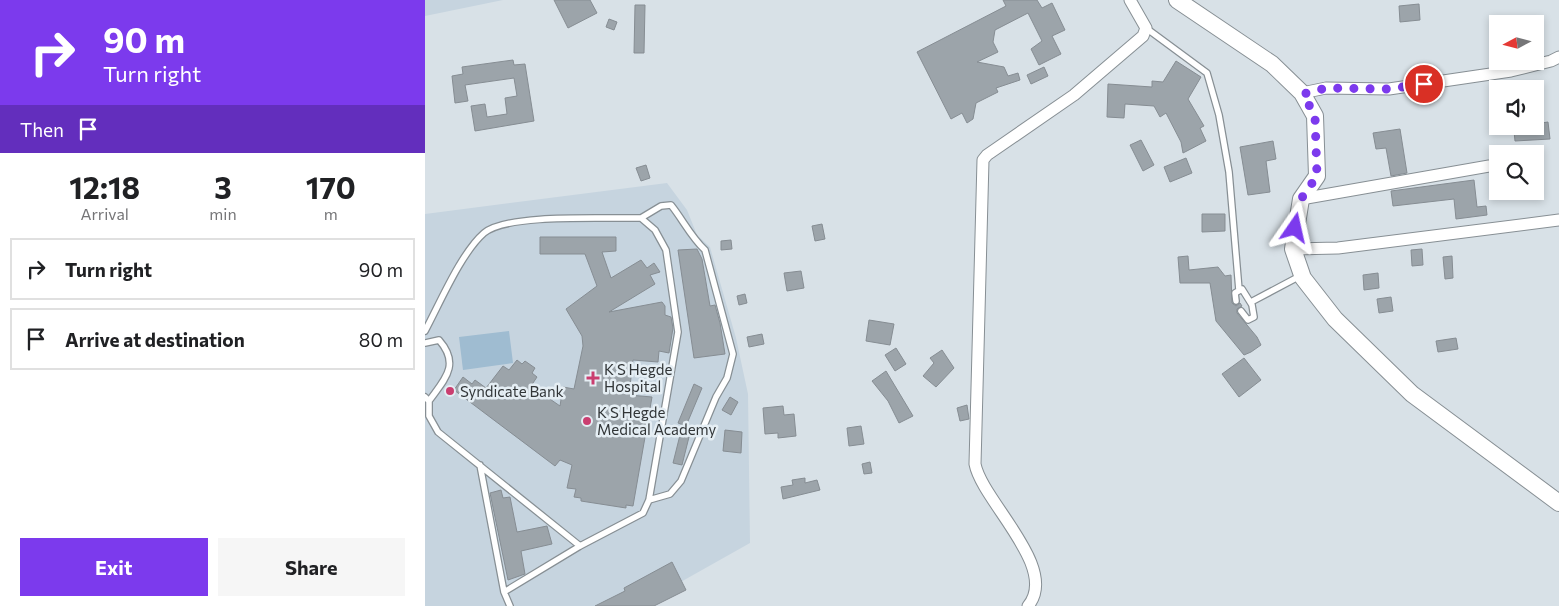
<!DOCTYPE html>
<style>
body{margin:0;font-family:Commissioner,sans-serif;background:#f6f6f6;color:#202124;height:100vh;display:flex;flex-direction:column;font-size:19px;white-space:nowrap}
*{box-sizing:border-box;margin:0}
p{font-size:16px;color:#757577}
.icon{flex:none;width:28px;height:28px;fill:none;stroke:currentColor;stroke-width:2;stroke-linecap:round;stroke-linejoin:round}
.map{position:relative;flex:1;overflow:hidden}
.side{display:flex;flex-direction:column;background:#fff;width:425px}
.side>*{flex:none}
.top-card{background:#7c3aed;color:#fff;overflow:hidden}
.needle{width:32px;rotate:263deg}
.fabs{position:absolute;left:1064px;top:15px;display:grid;gap:10px}
.fabs a{display:grid;place-items:center;width:55px;height:55px;border-radius:0px;background:#fff;box-shadow:0 2px 8px #0003;font-size:25px}
.pin{position:absolute;display:grid;place-items:center;width:42px;height:42px;color:#fff;margin:-21px;border:2px solid #fff;border-radius:50%;box-shadow:0 1px 5px #0007}
.me{position:absolute;width:55px;margin:-28px;rotate:11deg;stroke-linejoin:round;filter:drop-shadow(0 0 4px #0008)}
.turn{display:flex;align-items:center;gap:18px;height:105px;padding:0 20px;font-size:22px}
.turn .icon{width:65px;height:65px;stroke-width:2.5}
.turn b{display:block;font-size:35px;line-height:42px}
.then{display:flex;align-items:center;height:48px;padding:0 20px;background:#0003;gap:10px;font-size:19px}
.eta{display:flex;justify-content:space-evenly;align-items:center;height:85px;text-align:center}
.eta b{font-size:30px;font-weight:700;line-height:35px}
.button{display:flex;gap:10px;margin-top:auto;padding:10px 20px}
.button a{flex:1;height:58px;border-radius:0px;background:#7c3aed;color:#fff;font-size:20px;font-weight:700;line-height:58px;text-align:center}
.button a+a{background:#f6f6f6;color:#202124}
ul{padding:0;list-style:none}
li{display:flex;align-items:center;gap:15px;height:62px;margin:0 10px 8px;padding:0 10px;border:2px solid #e0e0e0;border-radius:0px}
li div{flex:1}
li b{display:block;font-size:19px}
li em{font-style:normal}
main{display:flex;flex:1;min-height:0}
.map>svg:first-child{display:block}
.built{fill:#c6d4df}
.green{fill:#9fbcd1}
.building{fill:#9ca4aa;stroke:#868d93}
.lines{fill:none;stroke-linecap:round;stroke-linejoin:round}
.lane-casing{stroke:#878f94;stroke-width:8}
.street-casing{stroke:#878f94;stroke-width:13}
.secondary-casing{stroke:#878f94;stroke-width:18}
.lane{stroke:#fff;stroke-width:5.5}
.street{stroke:#fff;stroke-width:11}
.secondary{stroke:#fff;stroke-width:16}
.route{stroke:#7c3aed;stroke-width:9;stroke-dasharray:0 16.2}
.poi-dot{fill:#ca3e70;stroke:#e5eef4;stroke-width:2}
.labels{text-anchor:middle;dominant-baseline:central;stroke-width:5;stroke-linejoin:round;paint-order:stroke}
.poi-label{font-size:15px;fill:#313537;stroke:#e5eef4;text-anchor:start}
</style>
<main>
<section class="side">
<div class="top-card">
<div class="turn"><svg class="icon" aria-label="right" viewBox="0 0 24 24"><path d="M7 20v-9h11M14 6l5 5-5 5"/></svg><div><b>90 m</b>Turn right</div></div>
<div class="then">Then<svg class="icon" aria-label="arrive" viewBox="0 0 24 24"><path d="M6 21V4h12l-3 4 3 4H6"/></svg></div>
</div>
<div class="eta">
<div><b>12:18</b><p>Arrival</p></div>
<div><b>3</b><p>min</p></div>
<div><b>170</b><p>m</p></div>
</div>
<ul>
<li><svg class="icon" aria-label="right" viewBox="0 0 24 24"><path d="M7 20v-9h11M14 6l5 5-5 5"/></svg><div><b>Turn right</b></div><em>90 m</em></li>
<li><svg class="icon" aria-label="arrive" viewBox="0 0 24 24"><path d="M6 21V4h12l-3 4 3 4H6"/></svg><div><b>Arrive at destination</b></div><em>80 m</em></li>
</ul>
<div class="button"><a>Exit</a><a>Share</a></div>
</section>
<div class="map">
<svg width="1134" height="606" viewBox="0 0 1134 606">
<rect width="100%" height="100%" fill="#d8e1e7"/>
<path class="built" d="M0,0H78L0,16Z
M242,183L262,210L272,235L285,247L311,338L323,394L325,543L213,606H0V214Z"/>
<path class="green" d="M84,331L88,363L38,370L34,337Z"/>
<path class="building" d="M129,0H165L172,13L143,28Z
M578,0H612L617,8L627,3L640,30L627,36L636,54L614,65L606,49L617,41L603,13L570,30L568,42L573,52L552,62L579,67L583,76L593,73L595,80L571,88L573,92L551,103L548,119L542,123L537,113L526,119L492,52L581,6Z
M994,4L995,20L975,22L974,6Z
M210,5H220L219,53H209Z
M184,19L192,22L189,30L181,27Z
M88,60L89,65L100,64L109,121L50,131L46,106L60,104L62,117L82,114L80,98L92,96L89,78L40,85L43,101L30,103L27,76L38,74L37,67Z
M751,61L776,77L763,99L779,126L775,128L781,141L758,153L756,142L741,113L735,117L729,106L700,104L699,118L682,117L683,84L727,87V81L738,82Z
M619,67L623,76L606,84L602,75Z
M1123,122L1125,139L1090,141L1089,131H1096V126H1110V124Z
M975,129L982,173L966,176L961,148L951,149L948,133Z
M716,140L729,165L718,171L705,145Z
M848,141L851,159L841,161L845,192L823,195L815,147Z
M761,158L767,173L745,182L739,167Z
M221,165L225,178L216,181L211,168Z
M1049,180L1052,207L1061,206L1062,215L1031,219L1029,199L968,206L966,191Z
M777,214H800V231L777,232Z
M397,224L400,239L390,241L387,226Z
M115,237H191V251L177,252L186,278L216,260L222,268L229,263L235,272L225,275L230,284L184,312L237,302L240,306V315L246,317L248,328L244,353L234,351L233,362L208,360L204,395L227,397L208,506L201,505V508L156,501V498L149,497L151,489L142,488L147,465L135,460L130,466L29,390L38,377L47,384L50,380L61,388L78,366L84,370L92,360L97,364L100,361L110,368L107,373L112,377L106,386L135,406L138,387L149,389L158,346L157,336L141,309L172,286L160,254H115Z
M306,240L307,249L296,250V241Z
M272,249L277,259L285,306L290,305L295,323L300,354L269,358L253,250Z
M997,249L998,265L987,266L986,250Z
M763,256L764,270L793,267L800,276L806,275L807,303L811,306L815,303L817,306L812,309V313L832,337L836,345L826,352L819,355L791,321L785,283H755L753,257Z
M1027,256L1028,278L1020,279L1018,257Z
M376,271L379,288L362,291L359,273Z
M953,273L954,288L939,290L938,275Z
M320,294L322,303L314,305L312,296Z
M966,297L968,311L954,313L952,299Z
M444,320L469,324L465,345L441,341Z
M337,334L339,344L324,347L322,337Z
M1031,338L1033,349L1013,352L1011,341Z
M471,348L481,364L470,371L460,355Z
M517,350L529,368L511,387L498,376L509,363L505,358Z
M819,358L836,380L814,397L797,374Z
M461,371L488,416L474,423L463,401L447,381Z
M269,384L277,388L261,426L253,423Z
M305,397L313,402L306,415L297,410Z
M542,405L544,419L535,421L532,408Z
M358,406L359,415L369,414L371,436L353,438V433L340,434L338,408Z
M436,426L439,444L424,446L422,428Z
M300,430L317,432L316,453L298,451Z
M255,435L264,437L257,465L248,463Z
M445,462L447,473L439,474L437,464Z
M380,478V483L392,480L395,490L358,499L356,487L368,485L367,480Z
M76,490L78,498L85,497L92,532L122,526L127,544L96,551L100,574L83,580L65,493Z
M247,562L261,590L229,606H170L200,591L199,588Z"/>
<g class="lines">
<g class="lane-casing">
<path id="lane" d="M721,28L782,73L794,115L804,172L814,290
M216,218L236,206L246,205C258,220 266,237 280,250L308,354L302,378L291,397L256,481L245,494L224,500
M811,301L810,293L817,289L827,305L829,317L823,320L816,311
M826,302L875,276
M0,331C15,303 36,253 59,233C83,213 182,219 216,218L230,230L241,250L253,332L224,500L218,513L155,546L79,592L55,465
M0,343L14,340C36,365 19,380 4,401
M0,397L4,401V416L13,432L155,546
M79,592L85,606"/>
</g>
<g class="street-casing">
<path id="street" d="M877,93L901,88L964,89L1086,71L1126,61L1134,57
M876,199L1064,166
M868,249L913,248L1134,220
M603,606C635,568 557,501 550,464L558,160L562,155L649,95L718,36L721,28L705,0"/>
</g>
<g class="secondary-casing">
<path id="secondary" d="M752,0L847,64L877,93L890,116L892,176L876,199L868,249L878,278L910,319L987,394L1134,503"/>
</g>
<use href="#lane" class="lane"/>
<use href="#street" class="street"/>
<use href="#secondary" class="secondary"/>
</g>
<g class="lines">
<path class="route" d="M870,228L876,199L892,176L890,116L878,94L901,88L964,89L999,84"/>
</g>
<g class="poi-dot">
<path d="M165.5 370.5h5v5h5v5h-5v5h-5v-5h-5v-5h5z"/>
<circle cx="25" cy="391" r="5"/>
<circle cx="162" cy="421" r="5"/>
</g>
<g class="labels">
<g class="poi-label">
<text x="179" y="369">K S Hegde<tspan x="179" dy="17">Hospital</tspan></text>
<text x="35" y="391">Syndicate Bank</text>
<text x="172" y="412">K S Hegde<tspan x="172" dy="17">Medical Academy</tspan></text>
</g>
</g>
</svg>
<div class="fabs">
<a><svg class="needle" viewBox="-14 -14 28 28"><path d="M0-13l5 13h-10z" fill="#e53935"/><path d="M0 13l5-13h-10z" fill="#757577"/></svg></a>
<a><svg class="icon" aria-label="sound" viewBox="0 0 24 24"><path d="M4 9h4l5-4v14l-5-4H4zM17 9q2 3 0 6"/></svg></a>
<a><svg class="icon" aria-label="search" viewBox="0 0 24 24"><circle cx="10" cy="10" r="6"/><path d="M15 15l6 6"/></svg></a>
</div>
<div class="pin" style="left:999px;top:84px;background:#d93025"><svg class="icon" aria-label="arrive" viewBox="0 0 24 24"><path d="M6 21V4h12l-3 4 3 4H6"/></svg></div>
<svg class="me" style="left:870px;top:228px" viewBox="-20 -20 40 40"><path d="M0-17L14 15 0 8-14 15z" fill="#7c3aed" stroke="#fff" stroke-width="4"/></svg>
</div>
</main>
